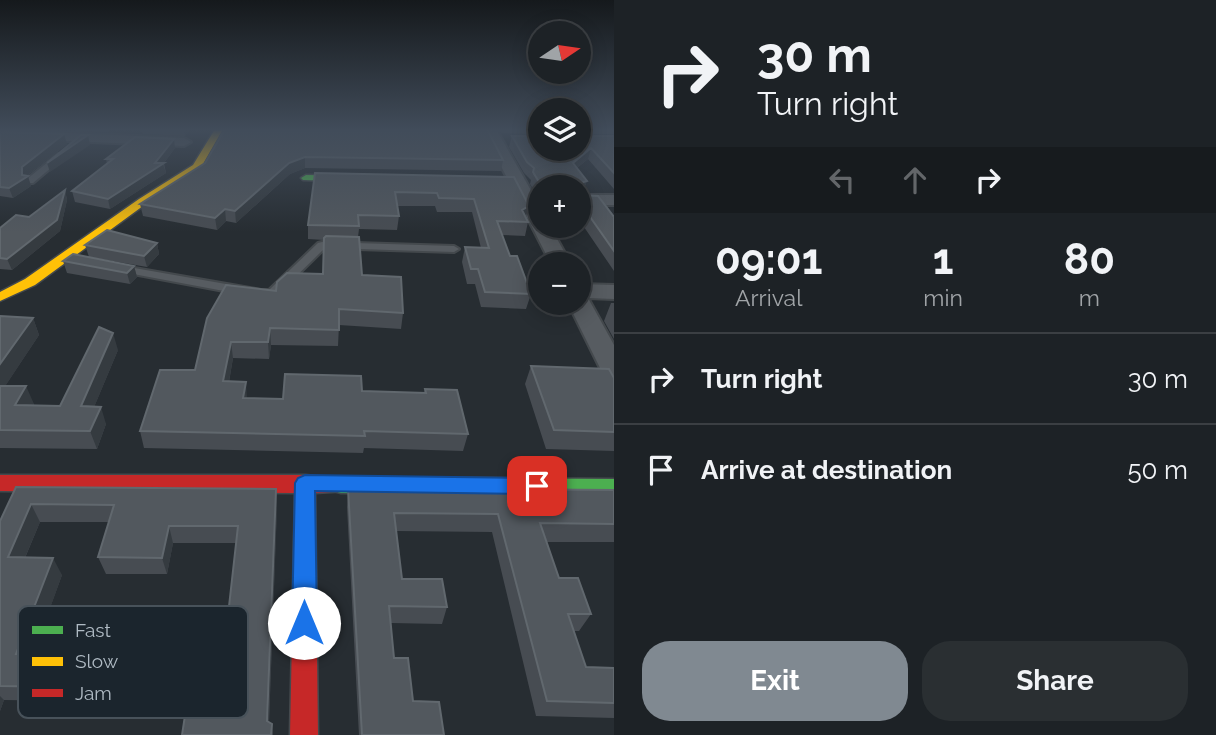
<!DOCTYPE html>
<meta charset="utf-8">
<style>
body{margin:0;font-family:Raleway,sans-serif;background:#2a2f32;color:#f1f3f6;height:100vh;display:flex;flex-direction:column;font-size:26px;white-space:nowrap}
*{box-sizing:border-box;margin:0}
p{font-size:23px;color:#a0a4a7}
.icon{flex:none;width:38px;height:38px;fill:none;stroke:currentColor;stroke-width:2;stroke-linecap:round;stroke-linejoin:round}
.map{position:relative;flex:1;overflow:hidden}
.drawer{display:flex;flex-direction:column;background:#1d2226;width:602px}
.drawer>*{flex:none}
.top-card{background:#1d2226;color:#f1f3f6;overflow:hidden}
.needle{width:46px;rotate:77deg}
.tools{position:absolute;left:528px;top:21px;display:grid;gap:14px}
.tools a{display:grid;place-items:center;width:63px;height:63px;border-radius:50%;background:#1d2226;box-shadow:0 4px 18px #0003,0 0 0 2px #3b3f43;font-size:35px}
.pin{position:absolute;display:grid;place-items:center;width:60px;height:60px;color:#fff;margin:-30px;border-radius:14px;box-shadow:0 4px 10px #0006}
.me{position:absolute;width:77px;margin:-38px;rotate:0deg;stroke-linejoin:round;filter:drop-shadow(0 0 5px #0008)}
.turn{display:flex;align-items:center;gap:24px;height:147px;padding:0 28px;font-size:32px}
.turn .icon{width:91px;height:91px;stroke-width:2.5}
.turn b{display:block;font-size:49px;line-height:60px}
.lanes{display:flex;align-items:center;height:66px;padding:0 28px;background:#0003;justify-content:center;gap:35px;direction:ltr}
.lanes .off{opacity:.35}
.eta{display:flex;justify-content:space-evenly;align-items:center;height:119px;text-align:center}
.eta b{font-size:42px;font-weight:700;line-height:49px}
.cta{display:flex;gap:14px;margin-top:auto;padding:14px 28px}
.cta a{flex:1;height:80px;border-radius:28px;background:#808991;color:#fff;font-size:28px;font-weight:700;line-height:80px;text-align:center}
.cta a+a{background:#2a2f32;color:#f1f3f6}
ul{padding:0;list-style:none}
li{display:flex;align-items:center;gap:21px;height:91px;padding:0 28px;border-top:2px solid #3b3f43}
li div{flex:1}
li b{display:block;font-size:26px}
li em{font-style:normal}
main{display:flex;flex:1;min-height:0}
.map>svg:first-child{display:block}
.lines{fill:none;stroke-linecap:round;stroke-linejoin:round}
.lane-casing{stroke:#44494d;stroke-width:4}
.street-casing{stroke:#44494d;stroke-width:4}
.fast-casing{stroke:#44494d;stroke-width:3}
.slow-casing{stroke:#44494d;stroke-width:3}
.jam-casing{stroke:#44494d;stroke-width:3}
.lane{fill:#575c61;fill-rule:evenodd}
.street{fill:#575c61;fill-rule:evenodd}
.fast{fill:#4caf50;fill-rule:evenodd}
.slow{fill:#ffc107;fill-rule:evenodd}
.jam{fill:#c62828;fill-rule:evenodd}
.wall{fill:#474c52}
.shaded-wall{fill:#353b40}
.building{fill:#52585e;stroke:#61686e;stroke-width:2}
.route{fill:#1a73e8;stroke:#114b97;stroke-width:2}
.key{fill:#1b252d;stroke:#48525a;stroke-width:2}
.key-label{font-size:19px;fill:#b0bbc4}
</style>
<main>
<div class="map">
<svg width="614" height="735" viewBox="0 0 614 735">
<rect width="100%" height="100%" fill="#272d32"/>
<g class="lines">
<g class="lane-casing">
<path id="lane" d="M58,154L65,156L33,183H27V179Z
M322,242L454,246L459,249L454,252L325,248L276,296L261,298L117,271L111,268L117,265L261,290H269L318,243Z"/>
</g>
<g class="street-casing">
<path id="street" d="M482,129H496L541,208V226H550L571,264H551Z
M0,130L184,138L191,142L184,146L0,138Z
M579,195H614V205H579Z
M579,284L614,285V299L588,298L614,345V379L605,376L601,370L568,303H579Z"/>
</g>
<g class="fast-casing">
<path id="fast" d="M306,175L368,176L373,179L368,182L303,180L301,178Z
M341,477L614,479V495L341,493L334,491L331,485L334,479Z"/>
</g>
<g class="slow-casing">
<path id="slow" d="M215,129H223L200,169L147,203L35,285L0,301V292L25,279L139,199L193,165Z"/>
</g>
<g class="jam-casing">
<path id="jam" d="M0,475H305L348,479L351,485L348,491L315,493L318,735H290L295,493L0,491Z"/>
</g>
<use href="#lane" class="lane"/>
<use href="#street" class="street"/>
<use href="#fast" class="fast"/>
<use href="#slow" class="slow"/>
<use href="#jam" class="jam"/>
</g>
<path class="wall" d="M46,129H112L108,132Z
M140,129H189L185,136L143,134Z
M225,129L503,160L501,171L305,168L290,174L236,223L226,221L217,230L143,216L140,204L205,163Z
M498,129H541V134L502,133Z
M579,129H614V134H580L582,136H614V189L588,159L577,168L587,181L581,195L614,217V271L584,227L551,226H579V187H541V202L530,184L531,180L524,173L509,147L512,136H541Z
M0,132L67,144L27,176L31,186L13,198L0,196Z
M175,148L164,163L166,173L110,209L75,202L72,191L107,164L106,159Z
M315,173L514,177L528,222L525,236L502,235L510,256L531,294L526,309L481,307L475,284H467L462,262L465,247L481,248L472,212H437L435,206H397L399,216L397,230L359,229L358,237L362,275L403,313L401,329L339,325L338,346L271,345L269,359L233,358L229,382L247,398L283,399L362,391L424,393L425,389L468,434L463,451L364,448L363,453L144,448L140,431L195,370L276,291L323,274L324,240L308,239V225Z
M65,190L67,200L60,231L12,270L0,269V228L29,217Z
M157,243L159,254L147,267L89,257L85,245Z
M63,261L134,266L137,277L130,284L67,273Z
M611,303H614V339L604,321Z
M0,316L33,318L39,335L5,386L34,404L33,406H60L118,350L94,407L106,424L97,449L0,448Z
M531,366L614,378V451L546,449L525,384Z
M16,487L276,489L277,507L269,723L272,724L273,735H182L224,651L237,543H173L167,574H106L98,557L109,522H40L25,558L62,575L33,654L73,655L83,670L74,701L4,700L0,711V521Z
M348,488L614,490V542H547L559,578L591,614L579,631H574L586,667L614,668V718L536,716L492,532L396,531L402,579L447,607L442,624L391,623L394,658L413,701L444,735H359L347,507Z"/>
<path class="shaded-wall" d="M184,129H189L185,136Z
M64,134L67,144L25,177L28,176L31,186L13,198L9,188L22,175V167Z
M88,135L90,145L50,172L47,163Z
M174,139L175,148L163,164L166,173L110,209L108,199Z
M591,148L588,159L569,174L573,163Z
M305,157V168L290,174L236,223L235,211L289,163Z
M587,181L583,192L579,194L580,183Z
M65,190L67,200L60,231L12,270L7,259Z
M529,206L525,220L522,210Z
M225,209L226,221L217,230L215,218Z
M157,243L159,254L147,267L144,256Z
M134,266L137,277L130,284L127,273Z
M33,318L39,335L0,394V364Z
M270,328L271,345L269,359L268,342Z
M113,333L118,350L87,424L81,406Z
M231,342L233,358L226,398L223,381Z
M246,382L247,399L243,398Z
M26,386L34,404L24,423L15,405Z
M101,407L106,424L97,449L90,431Z
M276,489L277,507L268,735L267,721Z
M31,504L40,522L18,574L8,557Z
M169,526L173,543L167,574L162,558Z
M53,558L62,575L28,669L16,654Z
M73,655L83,670L74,701L64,687Z
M0,696L4,700L0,711Z"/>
<path class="building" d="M225,129H487L503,160L305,157L289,163L235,211L225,209L215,218L140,204L205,163Z
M579,129H581L580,134L582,136H614V173L591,148L573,163L587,181L580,183L581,195L598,196L614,217V251L588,214H579V187H542L533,172L534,168L527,162L512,136H541V149H579Z
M0,132L64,134L22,167V175L28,176L9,188L0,187Z
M81,135H88L47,163Z
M135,137L174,139L155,163H164L108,199L72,191L113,159H106Z
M315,173L514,177L529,206L522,210L528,222L497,221L510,256H517L531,294L485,292L478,269H471L465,247L489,248L474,199L439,198L437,193L395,192L399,216L358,215L359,226L308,225Z
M65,190L57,220L7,259L0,258V228L16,215L29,217Z
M107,230L157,243L144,256L85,245Z
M326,236L359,237L362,275L401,277L403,313L339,309V330L270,328L268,342H231L223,381L246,382L243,398L283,399L285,374L361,376L362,391L426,393L425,389L457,390L468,434L364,431L365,436L140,431L160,370H195L207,318L226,285L276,291L277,282L287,273L323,274L324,238Z
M73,254L134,266L127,273L63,261Z
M0,316L33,318L0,364Z
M99,327L113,333L81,406L101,407L90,431L0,430V386H26L15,405L60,406Z
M531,366L609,369L614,378V432L554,430Z
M16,487L276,489L267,721L272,724L271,735H182L195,651H224L238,526H169L162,558L98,557L114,505L31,504L8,557L53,558L16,654L73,655L64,687L0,686V521Z
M348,488L614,490V524L540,523L559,578H578L591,614H568L586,667L614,668V703L547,701L498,514L394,513L402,579H442L447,607L389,606L394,658H408L413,701L439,702L444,735H362Z"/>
<linearGradient id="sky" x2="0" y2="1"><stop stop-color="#15191c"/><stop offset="0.56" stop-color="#414c5a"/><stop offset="1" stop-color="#414c5a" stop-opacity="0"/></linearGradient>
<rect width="614" height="232" fill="url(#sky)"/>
<path class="route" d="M305,475L537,478L544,481L547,486L544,492L537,494L315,491L317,623L313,632L304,635L296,632L292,623L295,483L298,478Z"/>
<rect x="18" y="606" width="230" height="112" rx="10" class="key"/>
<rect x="32" y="626" width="31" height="8" fill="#4caf50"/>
<rect x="32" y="657" width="31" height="9" fill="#ffc107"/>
<rect x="32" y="689" width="31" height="8" fill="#c62828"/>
<g class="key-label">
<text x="75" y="637">Fast</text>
<text x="75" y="668">Slow</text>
<text x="75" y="700">Jam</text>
</g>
</svg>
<div class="tools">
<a><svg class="needle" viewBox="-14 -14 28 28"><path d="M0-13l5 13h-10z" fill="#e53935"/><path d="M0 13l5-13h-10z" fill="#a0a4a7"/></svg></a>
<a><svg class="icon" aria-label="layers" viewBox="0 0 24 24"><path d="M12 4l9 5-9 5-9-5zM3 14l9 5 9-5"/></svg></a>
<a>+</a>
<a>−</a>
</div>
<div class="pin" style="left:537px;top:486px;background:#d93025"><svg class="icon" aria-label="arrive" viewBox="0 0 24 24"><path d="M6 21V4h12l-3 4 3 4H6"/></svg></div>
<svg class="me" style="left:304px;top:623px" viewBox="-20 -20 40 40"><circle r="19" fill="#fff"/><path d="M0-13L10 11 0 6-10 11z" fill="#1a73e8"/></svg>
</div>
<section class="drawer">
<div class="top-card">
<div class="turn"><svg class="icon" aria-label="right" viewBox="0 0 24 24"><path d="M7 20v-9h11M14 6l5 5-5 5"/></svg><div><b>30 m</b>Turn right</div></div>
<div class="lanes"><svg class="icon off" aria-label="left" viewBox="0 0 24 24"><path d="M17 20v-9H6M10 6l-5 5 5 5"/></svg><svg class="icon off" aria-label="ahead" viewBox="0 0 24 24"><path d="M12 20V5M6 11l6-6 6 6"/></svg><svg class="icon" aria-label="right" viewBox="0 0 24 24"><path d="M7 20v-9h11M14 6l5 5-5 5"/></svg></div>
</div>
<div class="eta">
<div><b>09:01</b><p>Arrival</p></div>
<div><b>1</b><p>min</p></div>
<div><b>80</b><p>m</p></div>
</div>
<ul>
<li><svg class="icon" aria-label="right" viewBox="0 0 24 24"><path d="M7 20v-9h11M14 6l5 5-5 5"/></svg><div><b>Turn right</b></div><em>30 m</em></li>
<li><svg class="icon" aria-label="arrive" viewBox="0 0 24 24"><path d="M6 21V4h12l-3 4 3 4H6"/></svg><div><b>Arrive at destination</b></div><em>50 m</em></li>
</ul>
<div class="cta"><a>Exit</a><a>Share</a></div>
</section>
</main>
